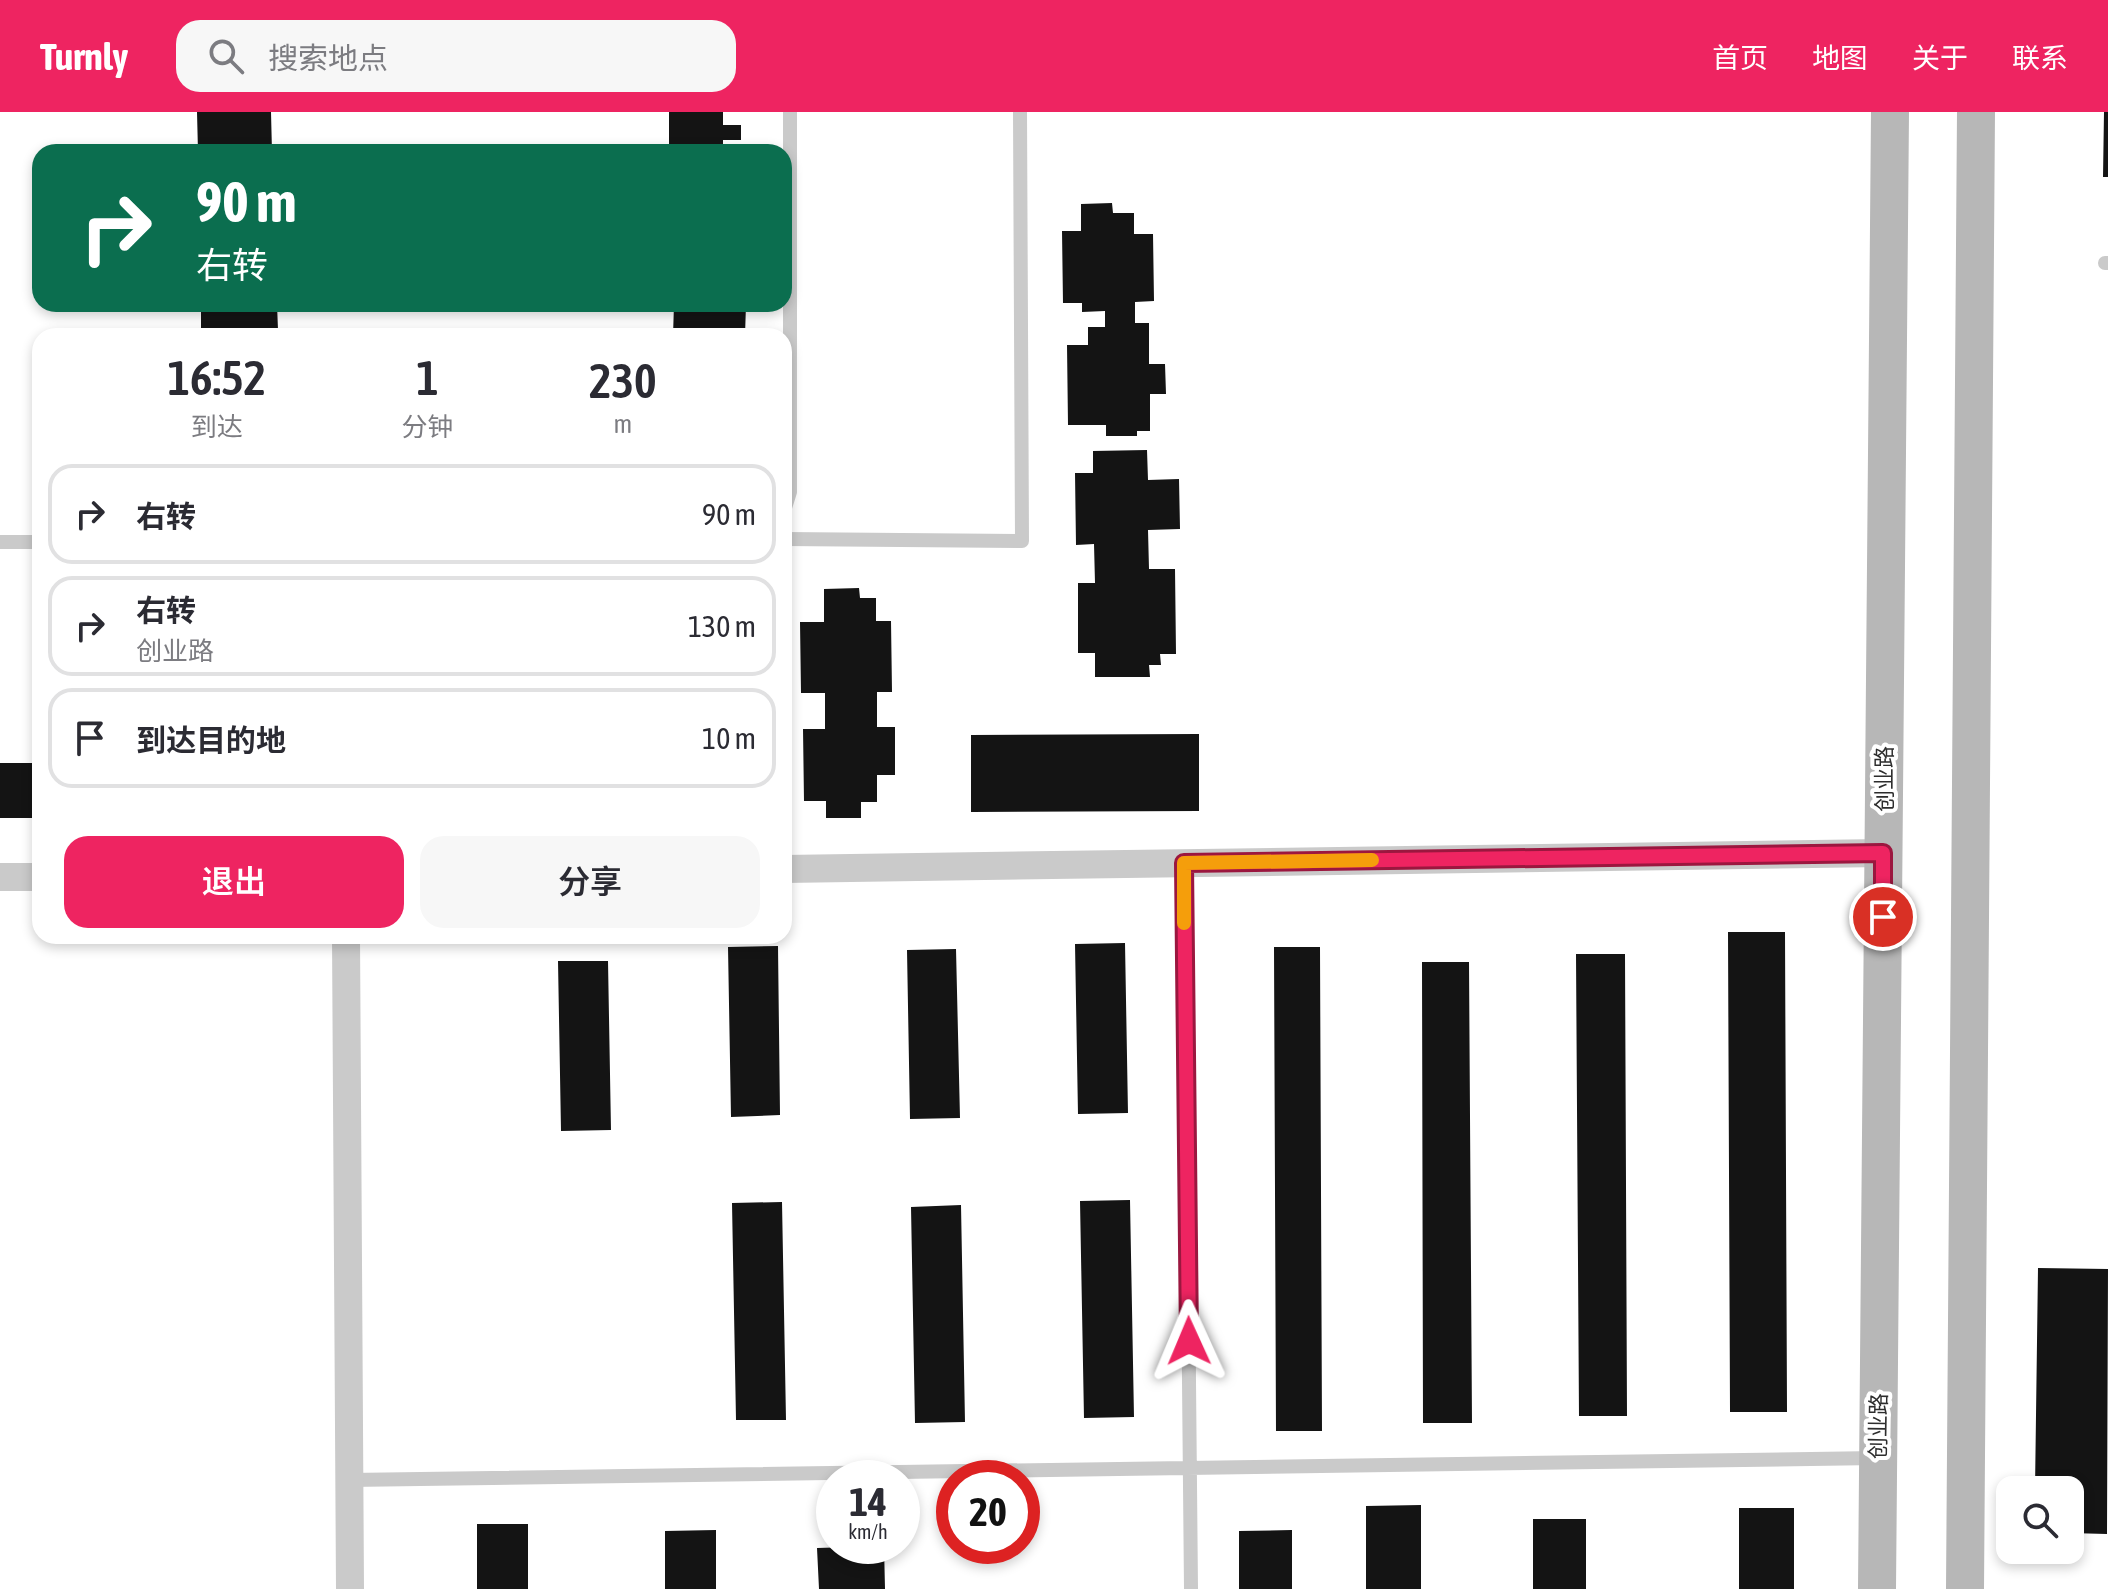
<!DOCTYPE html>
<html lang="zh">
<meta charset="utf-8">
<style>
body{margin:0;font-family:"Asap Condensed","Noto Sans SC",sans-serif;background:#f7f7f7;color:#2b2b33;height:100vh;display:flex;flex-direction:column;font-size:30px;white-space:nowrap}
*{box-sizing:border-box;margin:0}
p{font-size:26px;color:#7c7c81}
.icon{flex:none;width:44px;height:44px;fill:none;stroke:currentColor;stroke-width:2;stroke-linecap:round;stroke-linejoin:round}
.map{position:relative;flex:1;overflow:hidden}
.side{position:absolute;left:32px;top:216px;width:760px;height:616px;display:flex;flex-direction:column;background:#fff;border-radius:24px;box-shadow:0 4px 12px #0003}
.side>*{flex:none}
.banner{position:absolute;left:32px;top:32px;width:760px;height:168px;border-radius:24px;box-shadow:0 4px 12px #0003;background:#0b6e4f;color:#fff;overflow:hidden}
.controls{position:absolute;left:1996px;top:1364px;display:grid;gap:16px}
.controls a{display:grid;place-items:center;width:88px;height:88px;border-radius:16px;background:#fff;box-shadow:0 4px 12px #0003;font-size:40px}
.speed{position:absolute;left:816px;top:1348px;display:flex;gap:16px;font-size:40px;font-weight:700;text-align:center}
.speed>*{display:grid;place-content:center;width:104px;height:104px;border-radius:50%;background:#fff;box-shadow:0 4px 12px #0003;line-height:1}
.speed small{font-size:20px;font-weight:400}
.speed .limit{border:12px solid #d22;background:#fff;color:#111}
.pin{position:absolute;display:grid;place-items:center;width:68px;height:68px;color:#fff;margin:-34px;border:4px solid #fff;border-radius:50%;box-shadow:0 2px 8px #0007}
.me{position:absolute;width:88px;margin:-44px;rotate:359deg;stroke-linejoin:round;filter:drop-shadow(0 0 6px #0008)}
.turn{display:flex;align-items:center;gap:28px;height:168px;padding:0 32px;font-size:36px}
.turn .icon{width:104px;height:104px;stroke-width:2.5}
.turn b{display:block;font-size:56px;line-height:68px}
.eta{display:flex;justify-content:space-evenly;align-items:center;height:136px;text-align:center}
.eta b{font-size:48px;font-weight:600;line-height:56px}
.cta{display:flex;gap:16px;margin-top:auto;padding:16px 32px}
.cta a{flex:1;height:92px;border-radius:24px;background:#ee2461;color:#fff;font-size:32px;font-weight:600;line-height:92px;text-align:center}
.cta a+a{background:#f7f7f7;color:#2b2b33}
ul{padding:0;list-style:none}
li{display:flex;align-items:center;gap:24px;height:100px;margin:0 16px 12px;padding:0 16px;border:4px solid #e1e1e2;border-radius:24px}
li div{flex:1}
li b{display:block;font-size:30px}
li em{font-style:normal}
header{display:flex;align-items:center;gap:48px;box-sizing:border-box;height:112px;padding:0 40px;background:#ee2461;color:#fff}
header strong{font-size:38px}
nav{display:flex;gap:44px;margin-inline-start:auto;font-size:28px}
.search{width:560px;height:72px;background:#f7f7f7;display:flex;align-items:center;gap:20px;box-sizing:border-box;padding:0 28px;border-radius:24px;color:#7c7c81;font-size:30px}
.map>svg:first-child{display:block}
.building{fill:#141414}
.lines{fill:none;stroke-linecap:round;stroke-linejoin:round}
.service{stroke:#cacaca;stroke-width:14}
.minor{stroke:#cacaca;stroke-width:28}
.secondary{stroke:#b7b7b7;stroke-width:38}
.route-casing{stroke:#9b173f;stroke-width:20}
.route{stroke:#ee2461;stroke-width:14}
.slow{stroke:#f59e0b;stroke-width:14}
.labels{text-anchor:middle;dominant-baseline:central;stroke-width:8;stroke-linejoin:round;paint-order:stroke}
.street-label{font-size:22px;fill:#2d2d2d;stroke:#fff}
</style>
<header>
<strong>Turnly</strong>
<div class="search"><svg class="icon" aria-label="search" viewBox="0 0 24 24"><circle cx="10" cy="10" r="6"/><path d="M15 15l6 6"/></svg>搜索地点</div>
<nav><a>首页</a><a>地图</a><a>关于</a><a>联系</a></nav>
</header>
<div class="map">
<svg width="2108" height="1477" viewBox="0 0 2108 1477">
<rect width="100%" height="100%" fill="#fff"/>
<path class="building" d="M197,0H271L272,40H198Z
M669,0H723V13H741V28H723V40H669Z
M2104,0H2108V65H2103Z
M1112,91L1113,101H1134V122H1153L1154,189L1135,190V211H1149V252H1165L1166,282H1150V319H1137V324H1106V313H1068L1067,233H1088V215H1105V199L1082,200V191H1063L1062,119H1081V92Z
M201,192H277L278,218L247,219L248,224H201Z
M674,192H746L745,224H673Z
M1147,338L1148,368L1179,367L1180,417L1148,418L1149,457H1175L1176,542H1160L1161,553H1149L1150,565H1095V541H1078V471H1095L1094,432L1076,433L1075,361H1093V339Z
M859,476L860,486H876V509H891L892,580H877V615H895V663H877V690H861V706H826V689H804L803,617H825V581H801L800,510H824V477Z
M1199,622V699L971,700V623Z
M0,651H40V706H0Z
M1728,820H1785L1787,1300H1730Z
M1125,831L1128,1001L1078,1002L1075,832Z
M778,834L780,1003L731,1005L728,835Z
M1274,835H1320L1322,1319H1276Z
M956,837L960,1006L910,1007L907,838Z
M1576,842H1625L1627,1304H1579Z
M558,849H608L611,1018L561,1019Z
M1422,850H1469L1472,1311H1423Z
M1130,1088L1134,1305L1084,1306L1080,1089Z
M782,1090L786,1308H736L732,1091Z
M961,1093L965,1310L915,1311L911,1095Z
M2038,1156L2108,1157L2107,1422L2070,1421V1378H2035Z
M1421,1393V1477H1366V1394Z
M1739,1396H1794V1477H1739Z
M1533,1407H1586V1477H1533Z
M477,1412H528V1477H477Z
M716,1418V1477H665V1419Z
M1292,1418V1477H1239V1419Z
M884,1434L885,1477H819L817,1436Z"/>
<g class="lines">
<path class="service" d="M2105,151H2108
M784,399L790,380V0
M784,427L1022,429L1020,0
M0,430H40
M1184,751L1191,1477
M349,1368L1877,1346"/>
<path class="minor" d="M784,757L1883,741
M0,765H40
M346,824L350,1477"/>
<path class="secondary" d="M1877,1477L1890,0
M1965,1477L1976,0"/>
</g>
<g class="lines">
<g class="route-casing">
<path id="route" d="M1189,1229L1184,751L1883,741V805"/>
</g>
<use href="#route" class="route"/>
<path class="slow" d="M1184,811V751L1372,748"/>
</g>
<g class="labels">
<g class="street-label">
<text transform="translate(1884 667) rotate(-90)">创业路</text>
<text transform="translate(1878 1314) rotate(-89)">创业路</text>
</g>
</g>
</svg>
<div class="controls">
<a><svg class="icon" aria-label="search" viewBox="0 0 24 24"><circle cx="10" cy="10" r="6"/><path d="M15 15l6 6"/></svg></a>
</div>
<div class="speed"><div>14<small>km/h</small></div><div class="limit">20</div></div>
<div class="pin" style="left:1883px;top:805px;background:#d93025"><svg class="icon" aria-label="arrive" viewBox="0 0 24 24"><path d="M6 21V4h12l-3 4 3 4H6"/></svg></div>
<svg class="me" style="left:1189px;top:1229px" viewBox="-20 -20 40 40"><path d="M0-17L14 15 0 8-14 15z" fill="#ee2461" stroke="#fff" stroke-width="4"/></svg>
<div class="banner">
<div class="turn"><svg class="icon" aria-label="right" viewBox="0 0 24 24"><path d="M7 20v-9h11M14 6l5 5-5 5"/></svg><div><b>90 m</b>右转</div></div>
</div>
<section class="side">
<div class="eta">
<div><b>16:52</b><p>到达</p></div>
<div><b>1</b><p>分钟</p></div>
<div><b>230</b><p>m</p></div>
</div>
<ul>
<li><svg class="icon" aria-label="right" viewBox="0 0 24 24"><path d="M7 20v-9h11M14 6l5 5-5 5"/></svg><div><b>右转</b></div><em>90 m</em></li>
<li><svg class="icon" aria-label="right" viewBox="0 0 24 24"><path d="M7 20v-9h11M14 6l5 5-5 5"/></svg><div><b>右转</b><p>创业路</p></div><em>130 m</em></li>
<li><svg class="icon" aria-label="arrive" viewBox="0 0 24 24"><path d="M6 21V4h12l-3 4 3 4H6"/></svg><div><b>到达目的地</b></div><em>10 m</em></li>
</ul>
<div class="cta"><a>退出</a><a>分享</a></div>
</section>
</div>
